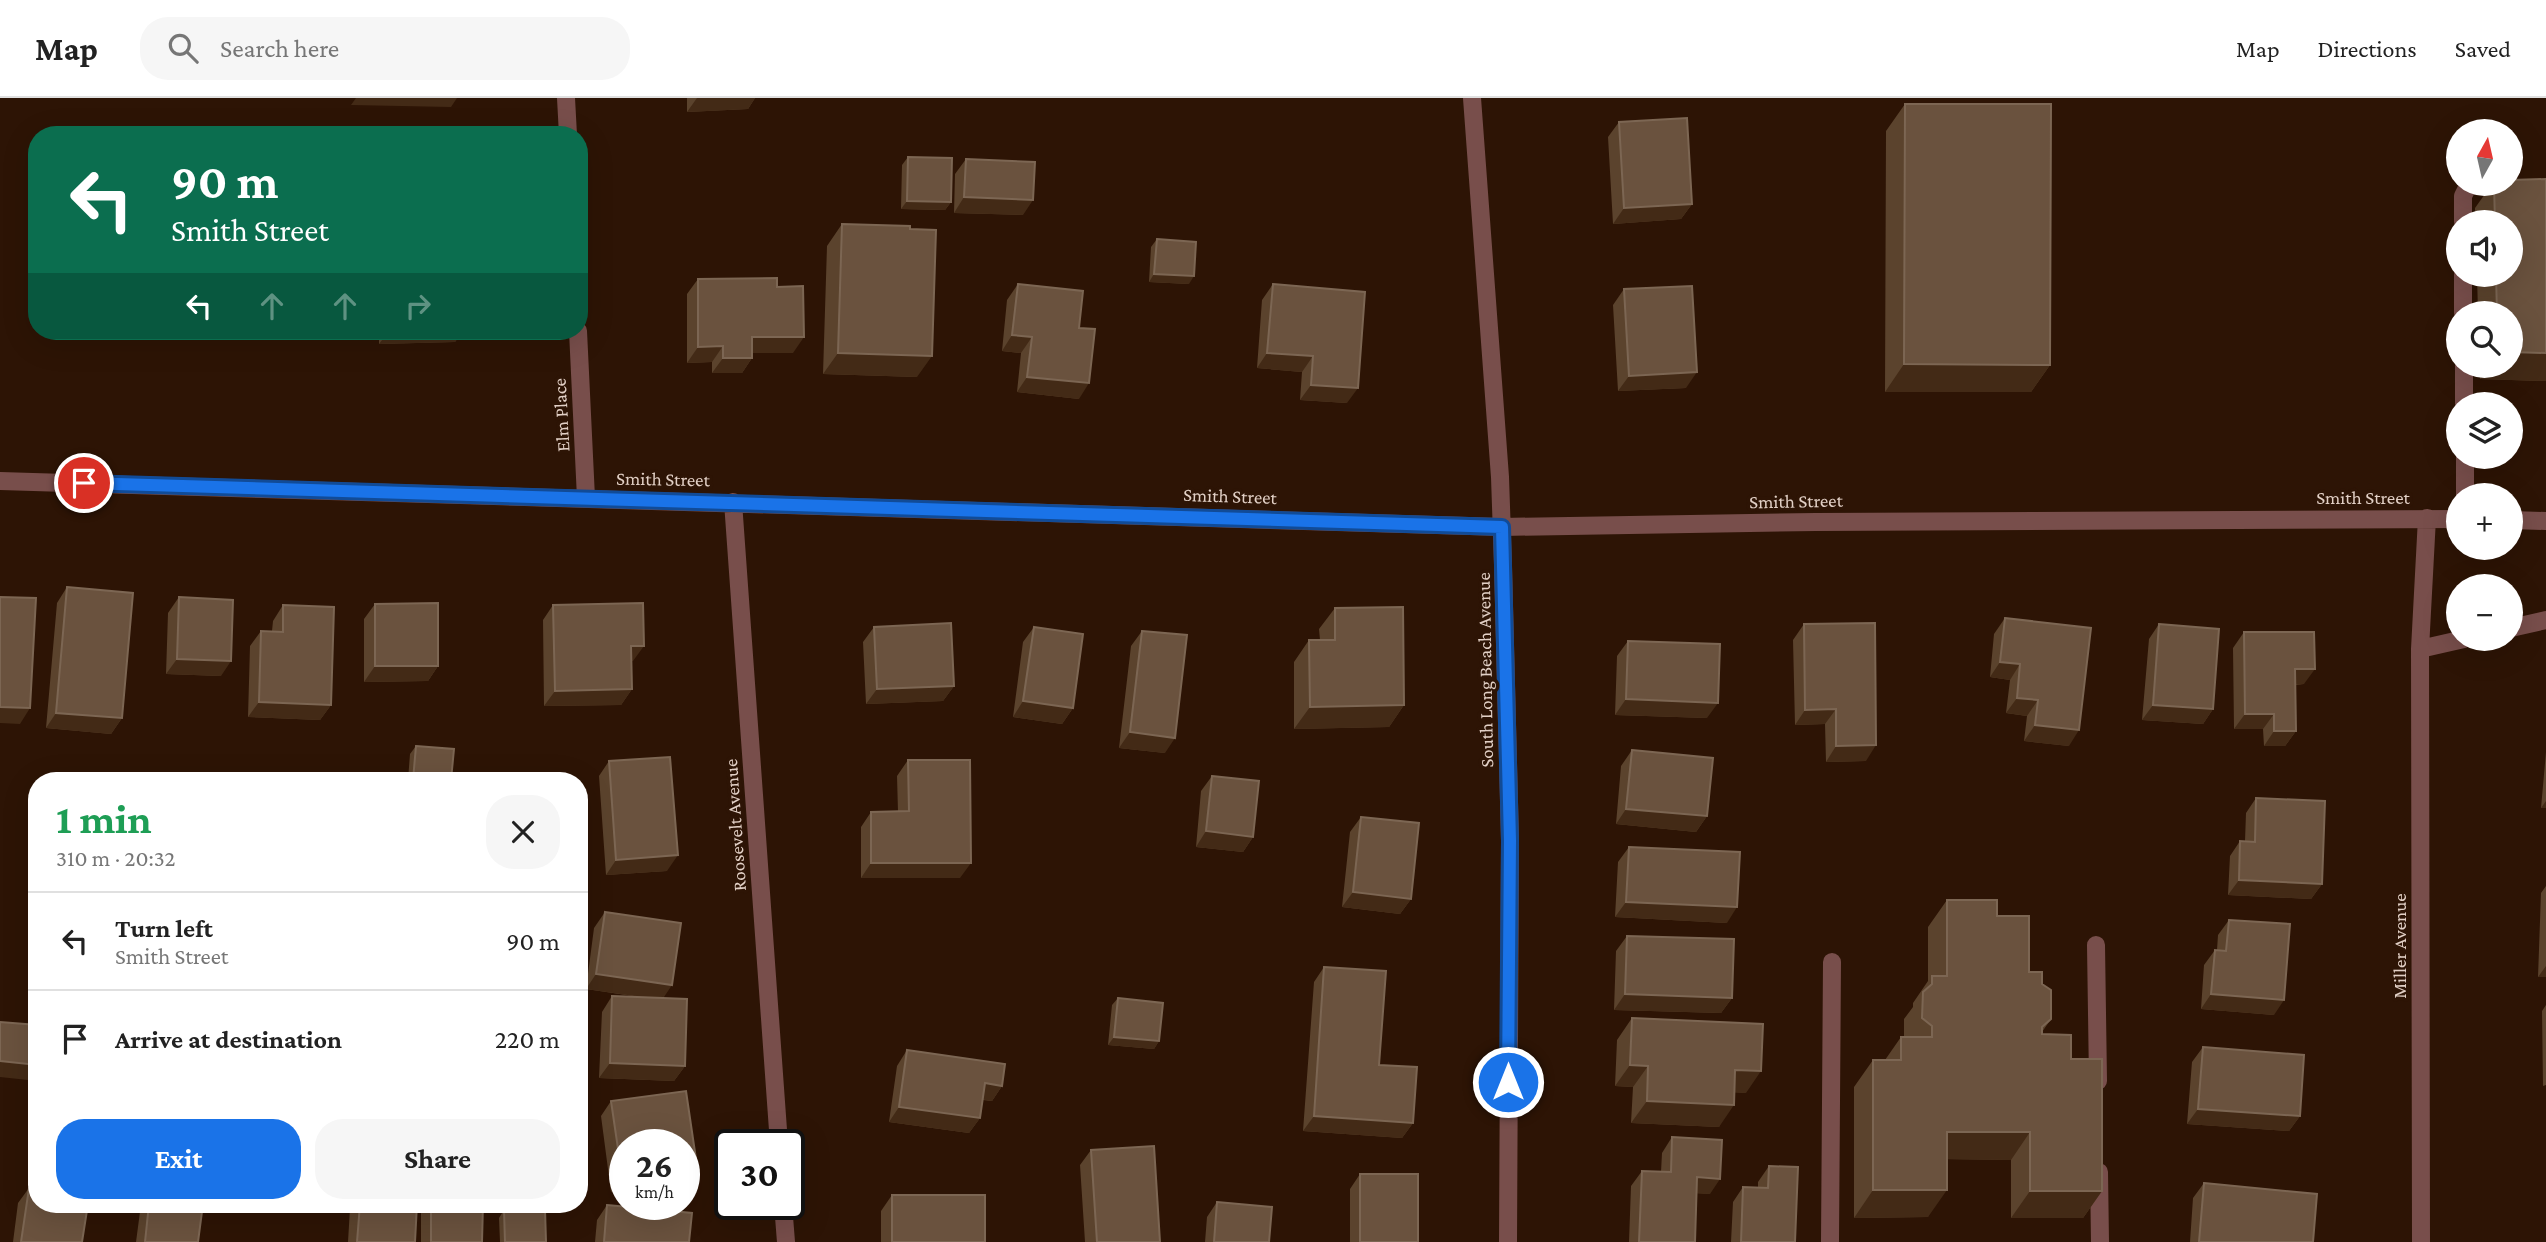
<!DOCTYPE html>
<meta charset="utf-8">
<style>
body{margin:0;font-family:"Crimson Pro",serif;background:#f6f6f6;color:#222;height:100vh;display:flex;flex-direction:column;font-size:26px;white-space:nowrap}
*{box-sizing:border-box;margin:0}
p{font-size:23px;color:#767676}
.icon{flex:none;width:38px;height:38px;fill:none;stroke:currentColor;stroke-width:2;stroke-linecap:round;stroke-linejoin:round}
.map{position:relative;flex:1;overflow:hidden}
.details{position:absolute;left:28px;top:674px;width:560px;height:441px;display:flex;flex-direction:column;background:#fff;border-radius:28px;box-shadow:0 7px 28px #0002}
.details>*{flex:none}
.hud{position:absolute;left:28px;top:28px;width:560px;height:214px;border-radius:28px;box-shadow:0 7px 28px #0002;background:#0b6e4f;color:#fff;overflow:hidden}
.needle{width:46px;rotate:8deg}
.tools{position:absolute;left:2446px;top:21px;display:grid;gap:14px}
.tools a{display:grid;place-items:center;width:77px;height:77px;border-radius:50%;background:#fff;box-shadow:0 7px 28px #0002;font-size:35px}
.speed{position:absolute;left:609px;top:1031px;display:flex;gap:14px;font-size:35px;font-weight:700;text-align:center}
.speed>*{display:grid;place-content:center;width:91px;height:91px;border-radius:50%;background:#fff;box-shadow:0 7px 28px #0002;line-height:1}
.speed small{font-size:18px;font-weight:400}
.speed .limit{border:4px solid #111;border-radius:10px;background:#fff;color:#111}
.pin{position:absolute;display:grid;place-items:center;width:60px;height:60px;color:#fff;margin:-30px;border:4px solid #fff;border-radius:50%;box-shadow:0 2px 7px #0007}
.me{position:absolute;width:77px;margin:-38px;rotate:0deg;stroke-linejoin:round;filter:drop-shadow(0 0 5px #0008)}
.turn{display:flex;align-items:center;gap:24px;height:147px;padding:0 28px;font-size:32px}
.turn .icon{width:91px;height:91px;stroke-width:2.5}
.turn b{display:block;font-size:49px;line-height:60px}
.lanes{display:flex;align-items:center;height:66px;padding:0 28px;background:#0003;justify-content:center;gap:35px;direction:ltr}
.lanes .off{opacity:.35}
.round{display:grid;place-items:center;flex:none;width:74px;height:74px;border-radius:28px;background:#f6f6f6}
.summary{display:flex;align-items:center;justify-content:space-between;height:119px;padding:0 28px}
h1{font-size:42px;font-weight:700;line-height:52px;color:#1e9e55}
.action{display:flex;gap:14px;margin-top:auto;padding:14px 28px}
.action a{flex:1;height:80px;border-radius:28px;background:#1a73e8;color:#fff;font-size:28px;font-weight:700;line-height:80px;text-align:center}
.action a+a{background:#f6f6f6;color:#222}
ul{padding:0;list-style:none}
li{display:flex;align-items:center;gap:21px;height:98px;padding:0 28px;border-top:2px solid #e0e0e0}
li div{flex:1}
li b{display:block;font-size:26px}
li em{font-style:normal}
header{display:flex;align-items:center;gap:42px;box-sizing:border-box;height:98px;padding:0 35px;background:#fff;border-bottom:2px solid #e0e0e0}
header strong{font-size:33px}
nav{display:flex;gap:38px;margin-inline-start:auto;font-size:24px}
.search{width:490px;height:63px;background:#f6f6f6;display:flex;align-items:center;gap:18px;box-sizing:border-box;padding:0 24px;border-radius:28px;color:#767676;font-size:26px}
.map>svg:first-child{display:block}
.lines{fill:none;stroke-linecap:round;stroke-linejoin:round}
.lane{stroke:#784e4b;stroke-width:18}
.street{stroke:#784e4b;stroke-width:18}
.wall{fill:#5b432d}
.shaded-wall{fill:#432a16}
.building{fill:#6a523e;stroke:#7c6653;stroke-width:2}
.route-casing{stroke:#114b97;stroke-width:18}
.route{stroke:#1a73e8;stroke-width:12}
.labels{text-anchor:middle;dominant-baseline:central;stroke-width:7;stroke-linejoin:round;paint-order:stroke}
.street-label{font-size:19px;fill:#e2d0c6;stroke:#2d1405}
</style>
<header>
<strong>Map</strong>
<div class="search"><svg class="icon" aria-label="search" viewBox="0 0 24 24"><circle cx="10" cy="10" r="6"/><path d="M15 15l6 6"/></svg>Search here</div>
<nav><a>Map</a><a>Directions</a><a>Saved</a></nav>
</header>
<div class="map">
<svg width="2546" height="1144" viewBox="0 0 2546 1144">
<rect width="100%" height="100%" fill="#2d1405"/>
<g class="lines">
<path class="lane" d="M2463,124V98L2467,90L2478,86
M2463,177V215
M2464,268V306
M2465,359V397
M2096,847L2098,983
M2099,1074L2100,1144
M1830,1144L1832,864"/>
<path class="street" d="M566,0L568,37
M1472,0L1500,379L1503,467L1510,743L1508,1144
M578,233L586,400
M0,383L1502,429L1816,424L2459,421
M733,404L779,1046
M2511,422L2546,423
M2511,530L2546,522
M2420,551L2464,541
M783,1106L786,1144
M2421,1144L2420,551L2427,420"/>
</g>
<path class="wall" d="M687,0H755L748,11L687,14Z
M1905,6L2050,267L2031,294H1885L1886,33Z
M1619,24L1692,106L1681,121L1613,126L1608,39Z
M908,59L951,104L945,112L901,111L902,67Z
M966,61L1023,117L954,115L955,76Z
M2492,86H2511L2546,91V283L2480,281L2479,268H2511V215H2478L2477,177H2511V124H2475V110Z
M842,126L917,279L823,276L827,148Z
M1157,141L1189,186L1149,184L1151,149Z
M698,181L793,255H752V260L742,275H712V264L687,265V196Z
M1018,186L1079,230V301L1017,294L1021,255L1002,253L1007,202Z
M1273,186L1347,305L1300,302L1302,274L1257,270L1262,202Z
M1624,191L1686,290L1618,293L1613,207Z
M106,233H180L174,241L106,242Z
M379,233H463L455,244L379,246Z
M67,489L122,620L111,636L46,630L57,505Z
M179,499L221,578L166,576L168,515Z
M375,506L438,568L428,583L364,584V521Z
M283,507L331,607L320,622L248,619L250,548L261,533H272L273,523Z
M553,507L633,563H632V591L621,607L544,608L543,522Z
M1335,510L1404,607L1389,629L1294,631V564L1309,542H1320L1319,531Z
M2005,520L2069,648L2024,643L2027,618L2006,615L2010,582L1990,579L1994,536Z
M1804,526L1866,663L1826,664L1825,626L1795,627L1793,542Z
M2159,526L2213,611L2203,626L2142,622L2149,541Z
M874,529L954,588L943,603L866,606L863,544Z
M1034,529L1073,610L1062,626L1013,619L1023,544Z
M1142,533L1165,655L1119,650L1131,548Z
M2244,534L2304,586L2295,587L2296,633L2285,648H2264L2263,631H2234L2233,550Z
M1628,543L1707,620L1615,617L1617,558Z
M416,648L451,682H408L410,656Z
M1632,652L1707,718L1696,734L1616,726L1621,668Z
M2546,654V710H2541Z
M908,662L960,780H861V729L871,714H898L897,678Z
M609,663L667,773L606,777L599,678Z
M1212,678L1253,739L1243,754L1196,749L1201,693Z
M2256,700L2322,786L2311,801L2228,797L2230,758L2240,743H2245L2246,715Z
M1361,719L1411,801L1400,816L1342,809L1350,734Z
M1629,749L1727,825L1615,819L1618,764Z
M2546,788V879H2538L2541,795Z
M1947,802L1997,818L2029,874L2042,886L2051,921L2042,934V936L2071,961L2102,1093L2083,1120H2011V1062L1947,1061L1928,1119L1854,1120V989L1873,962H1885L1901,939H1904V921L1913,909V905L1928,883V829Z
M605,814L663,900L685,968L674,983L599,980L602,914L612,898L646,900L586,891L594,830Z
M2229,822L2274,917L2201,911L2204,867L2215,852H2217L2218,837Z
M1627,838L1732,900L1721,915L1614,912L1616,853Z
M1324,869L1413,1025L1402,1040L1303,1033L1314,884Z
M1118,900L1159,943L1154,951L1108,947L1112,907Z
M2546,907V987L2543,988L2542,913Z
M1632,920L1746,995L1734,994L1719,1029L1631,1025L1633,989L1615,988L1617,942Z
M2203,949L2300,1018L2289,1033L2187,1026L2192,964Z
M907,952L1002,988L992,1003L983,1002L980,1020L969,1035L889,1024L897,968Z
M611,1003L686,1083L611,1094L601,1018Z
M1672,1039L1710,1096L1697,1095L1695,1144H1629L1631,1088L1642,1073L1661,1074L1662,1055Z
M1091,1052L1160,1144H1085L1080,1067Z
M1769,1068L1795,1144H1731L1733,1104L1743,1089L1758,1090V1084Z
M1360,1076L1418,1144H1350V1091Z
M2204,1085L2313,1144H2190L2193,1100Z
M29,1090L82,1144H13L18,1105Z
M892,1097L985,1144H881V1113Z
M1217,1104L1269,1144H1205L1207,1119Z
M141,1106H203L198,1144H136Z
M353,1106H417L415,1144H348L350,1110Z
M421,1106H483L482,1144H421Z
M607,1107L689,1144H595L597,1122Z
M504,1112L546,1144H500L499,1120Z"/>
<path class="shaded-wall" d="M356,0H457L451,9L351,7Z
M697,0H755L748,11L687,14Z
M964,99L1033,102L1023,117L954,115Z
M907,103L951,104L945,112L901,111Z
M1692,106L1681,121L1613,126L1624,110Z
M1154,176L1194,178L1189,186L1149,184Z
M112,233H180L174,241L106,242Z
M389,233H463L455,244L379,246Z
M1012,237L1032,239L1021,255L1002,253Z
M752,239H804L793,255H741Z
M723,248L712,264L687,265L698,249Z
M2511,254L2546,255V283L2480,281L2489,268H2511Z
M838,255L932,258L917,279L823,276Z
M1267,255L1313,258L1302,274L1257,270Z
M723,260H752L742,275H712Z
M1904,266L2050,267L2031,294H1885Z
M1697,274L1686,290L1618,293L1629,278Z
M1027,279L1089,285L1079,301L1017,294Z
M1311,287L1358,290L1347,305L1300,302Z
M631,548H644L633,563L621,564Z
M177,561L231,563L221,578L166,576Z
M2000,564L2020,566L2010,582L1990,579Z
M375,568H438L428,583L364,584Z
M2295,571H2315L2304,586L2284,587Z
M954,588L943,603L866,606L877,591Z
M632,591L621,607L544,608L555,593Z
M2017,600L2038,602L2027,618L2006,615Z
M1626,601L1718,605L1707,620L1615,617Z
M1023,603L1073,610L1062,626L1013,619Z
M259,604L331,607L320,622L248,619Z
M1404,607L1389,629L1294,631L1310,609Z
M2153,607L2213,611L2203,626L2142,622Z
M0,609L30,610L20,626L0,625Z
M1836,611L1825,626L1795,627L1805,612Z
M56,615L122,620L111,636L46,630Z
M2245,616H2274L2263,631H2234Z
M2035,627L2079,632L2069,648L2024,643Z
M2274,633H2296L2285,648H2264Z
M1130,634L1175,640L1165,655L1119,650Z
M1876,647L1866,663L1826,664L1836,648Z
M2546,703V710H2541Z
M1626,711L1707,718L1696,734L1616,726Z
M1206,733L1253,739L1243,754L1196,749Z
M678,757L667,773L606,777L616,762Z
M871,765H971L960,780H861Z
M2239,782L2322,786L2311,801L2228,797Z
M1353,794L1411,801L1400,816L1342,809Z
M1626,804L1737,809L1727,825L1615,819Z
M2546,868V879H2538Z
M596,876L672,887L662,902L586,891Z
M1625,896L1732,900L1721,915L1614,912Z
M2211,896L2284,902L2274,917L2201,911Z
M1114,939L1159,943L1154,951L1108,947Z
M0,963L37,967V983L0,979Z
M610,965L685,968L674,983L599,980Z
M1630,967L1648,968L1633,989L1615,988Z
M1735,972L1761,973L1746,995L1720,994Z
M985,985L1002,988L992,1003L974,1000Z
M1647,1003L1734,1007L1719,1029L1631,1025Z
M899,1009L980,1020L969,1035L889,1024Z
M2198,1011L2300,1018L2289,1033L2187,1026Z
M1314,1018L1413,1025L1402,1040L1303,1033Z
M1947,1034H2030L2011,1062L1928,1061Z
M697,1068L686,1083H684V1070Z
M622,1078H625V1092L611,1094Z
M1697,1079L1720,1081L1710,1096L1687,1095Z
M1873,1092H1947L1928,1119L1854,1120Z
M2030,1093H2102L2083,1120H2011Z"/>
<path class="building" d="M1905,6H2051L2050,267L1904,266Z
M1687,20L1692,106L1624,110L1619,24Z
M908,59L952,60L951,104L907,103Z
M966,61L1035,64L1033,102L964,99Z
M2546,81V255L2511,254V215H2497L2496,177H2511V124H2495L2494,86H2511V82Z
M842,126L910,128V131L936,132L932,258L838,255Z
M1157,141L1196,144L1194,178L1154,176Z
M777,180V189L803,188L804,239H752V260H723V248L698,249V181Z
M1018,186L1083,193L1079,230L1095,231L1089,285L1027,279L1032,239L1012,237Z
M1273,186L1365,194L1358,290L1311,287L1313,258L1267,255Z
M1692,188L1697,274L1629,278L1624,191Z
M67,489L133,495L122,620L56,615Z
M0,499L36,500L30,610L0,609Z
M179,499L233,502L231,563L177,561Z
M438,505V568H375V506Z
M643,505L644,548H631L632,591L555,593L553,507Z
M283,507L334,509L331,607L259,604L261,533L283,534Z
M1403,509L1404,607L1310,609L1309,542H1335V510Z
M2005,520L2091,530L2079,632L2035,627L2038,602L2017,600L2020,566L2000,564Z
M951,525L954,588L877,591L874,529Z
M1875,525L1876,647L1836,648V611L1805,612L1804,526Z
M2159,526L2219,531L2213,611L2153,607Z
M1034,529L1083,536L1073,610L1023,603Z
M1142,533L1187,537L1175,640L1130,634Z
M2244,534H2314L2315,571H2295L2296,633H2274V616H2245Z
M1628,543L1720,546L1718,605L1626,601Z
M416,648L454,651L451,682H413Z
M1632,652L1713,660L1707,718L1626,711Z
M670,659L678,757L616,762L609,663Z
M908,662H970L971,765H871V714L909,713Z
M1212,678L1259,683L1253,739L1206,733Z
M2256,700L2325,703L2322,786L2239,782L2240,743L2255,744Z
M1361,719L1419,725L1411,801L1353,794Z
M1629,749L1740,754L1737,809L1626,804Z
M1947,802H1997V818H2029V874H2042V886L2051,892V921L2042,929V936L2071,937V961H2102V1093H2030V1034H1947V1092H1873V962H1901V939H1932V928L1922,920L1923,894L1932,886V878H1947Z
M605,814L681,825L672,887L596,876Z
M2229,822L2290,826L2284,902L2211,896L2215,852L2226,853Z
M1627,838L1734,841L1732,900L1625,896Z
M1324,869L1386,873L1379,967L1417,969L1413,1025L1314,1018Z
M612,898L687,901L685,968L610,965Z
M1118,900L1163,905L1159,943L1114,939Z
M1632,920L1763,926L1761,973L1735,972L1734,1007L1647,1003L1648,968L1630,967Z
M0,924L37,927V967L0,963Z
M2203,949L2304,957L2300,1018L2198,1011Z
M907,952L1005,966L1002,988L985,985L980,1020L899,1009Z
M686,993L697,1068L684,1070V1046H625V1078H622L611,1003Z
M1672,1039L1722,1042L1720,1081L1697,1079L1695,1144H1639L1642,1073L1671,1074Z
M1154,1048L1160,1144H1097L1091,1052Z
M1769,1068L1798,1069L1795,1144H1741L1743,1089L1768,1090Z
M1360,1076H1418V1144H1360Z
M2204,1085L2317,1096L2313,1144H2199Z
M29,1090L37,1091V1106H88L82,1144H21Z
M892,1097H985V1144H892Z
M1217,1104L1272,1109L1269,1144H1214Z
M149,1106H203L198,1144H145Z
M360,1106H417L415,1144H357Z
M431,1106H483L482,1144H431Z
M607,1107L692,1115L689,1144H604Z
M545,1111L546,1144H505L504,1112Z"/>
<g class="lines">
<g class="route-casing">
<path id="route" d="M84,385L1502,429L1510,743L1508,984"/>
</g>
<use href="#route" class="route"/>
</g>
<g class="labels">
<g class="street-label">
<text transform="translate(561 317) rotate(-93)">Elm Place</text>
<text transform="translate(663 381) rotate(1)">Smith Street</text>
<text transform="translate(1230 398) rotate(2)">Smith Street</text>
<text x="2363" y="399">Smith Street</text>
<text transform="translate(1796 403) rotate(-1)">Smith Street</text>
<text transform="translate(1485 572) rotate(-91)">South Long Beach Avenue</text>
<text transform="translate(735 727) rotate(-94)">Roosevelt Avenue</text>
<text transform="translate(2399 848) rotate(-90)">Miller Avenue</text>
</g>
</g>
</svg>
<div class="tools">
<a><svg class="needle" viewBox="-14 -14 28 28"><path d="M0-13l5 13h-10z" fill="#e53935"/><path d="M0 13l5-13h-10z" fill="#767676"/></svg></a>
<a><svg class="icon" aria-label="sound" viewBox="0 0 24 24"><path d="M4 9h4l5-4v14l-5-4H4zM17 9q2 3 0 6"/></svg></a>
<a><svg class="icon" aria-label="search" viewBox="0 0 24 24"><circle cx="10" cy="10" r="6"/><path d="M15 15l6 6"/></svg></a>
<a><svg class="icon" aria-label="layers" viewBox="0 0 24 24"><path d="M12 4l9 5-9 5-9-5zM3 14l9 5 9-5"/></svg></a>
<a>+</a>
<a>−</a>
</div>
<div class="speed"><div>26<small>km/h</small></div><div class="limit">30</div></div>
<div class="pin" style="left:84px;top:385px;background:#d93025"><svg class="icon" aria-label="arrive" viewBox="0 0 24 24"><path d="M6 21V4h12l-3 4 3 4H6"/></svg></div>
<svg class="me" style="left:1508px;top:984px" viewBox="-20 -20 40 40"><circle r="17" fill="#1a73e8" stroke="#fff" stroke-width="3"/><path d="M0-11L8 9 0 5-8 9z" fill="#fff"/></svg>
<div class="hud">
<div class="turn"><svg class="icon" aria-label="left" viewBox="0 0 24 24"><path d="M17 20v-9H6M10 6l-5 5 5 5"/></svg><div><b>90 m</b>Smith Street</div></div>
<div class="lanes"><svg class="icon" aria-label="left" viewBox="0 0 24 24"><path d="M17 20v-9H6M10 6l-5 5 5 5"/></svg><svg class="icon off" aria-label="ahead" viewBox="0 0 24 24"><path d="M12 20V5M6 11l6-6 6 6"/></svg><svg class="icon off" aria-label="ahead" viewBox="0 0 24 24"><path d="M12 20V5M6 11l6-6 6 6"/></svg><svg class="icon off" aria-label="right" viewBox="0 0 24 24"><path d="M7 20v-9h11M14 6l5 5-5 5"/></svg></div>
</div>
<section class="details">
<div class="summary"><div><h1>1 min</h1><p>310 m · 20:32</p></div><a class="round"><svg class="icon" aria-label="close" viewBox="0 0 24 24"><path d="M6 6l12 12M18 6L6 18"/></svg></a></div>
<ul>
<li><svg class="icon" aria-label="left" viewBox="0 0 24 24"><path d="M17 20v-9H6M10 6l-5 5 5 5"/></svg><div><b>Turn left</b><p>Smith Street</p></div><em>90 m</em></li>
<li><svg class="icon" aria-label="arrive" viewBox="0 0 24 24"><path d="M6 21V4h12l-3 4 3 4H6"/></svg><div><b>Arrive at destination</b></div><em>220 m</em></li>
</ul>
<div class="action"><a>Exit</a><a>Share</a></div>
</section>
</div>
